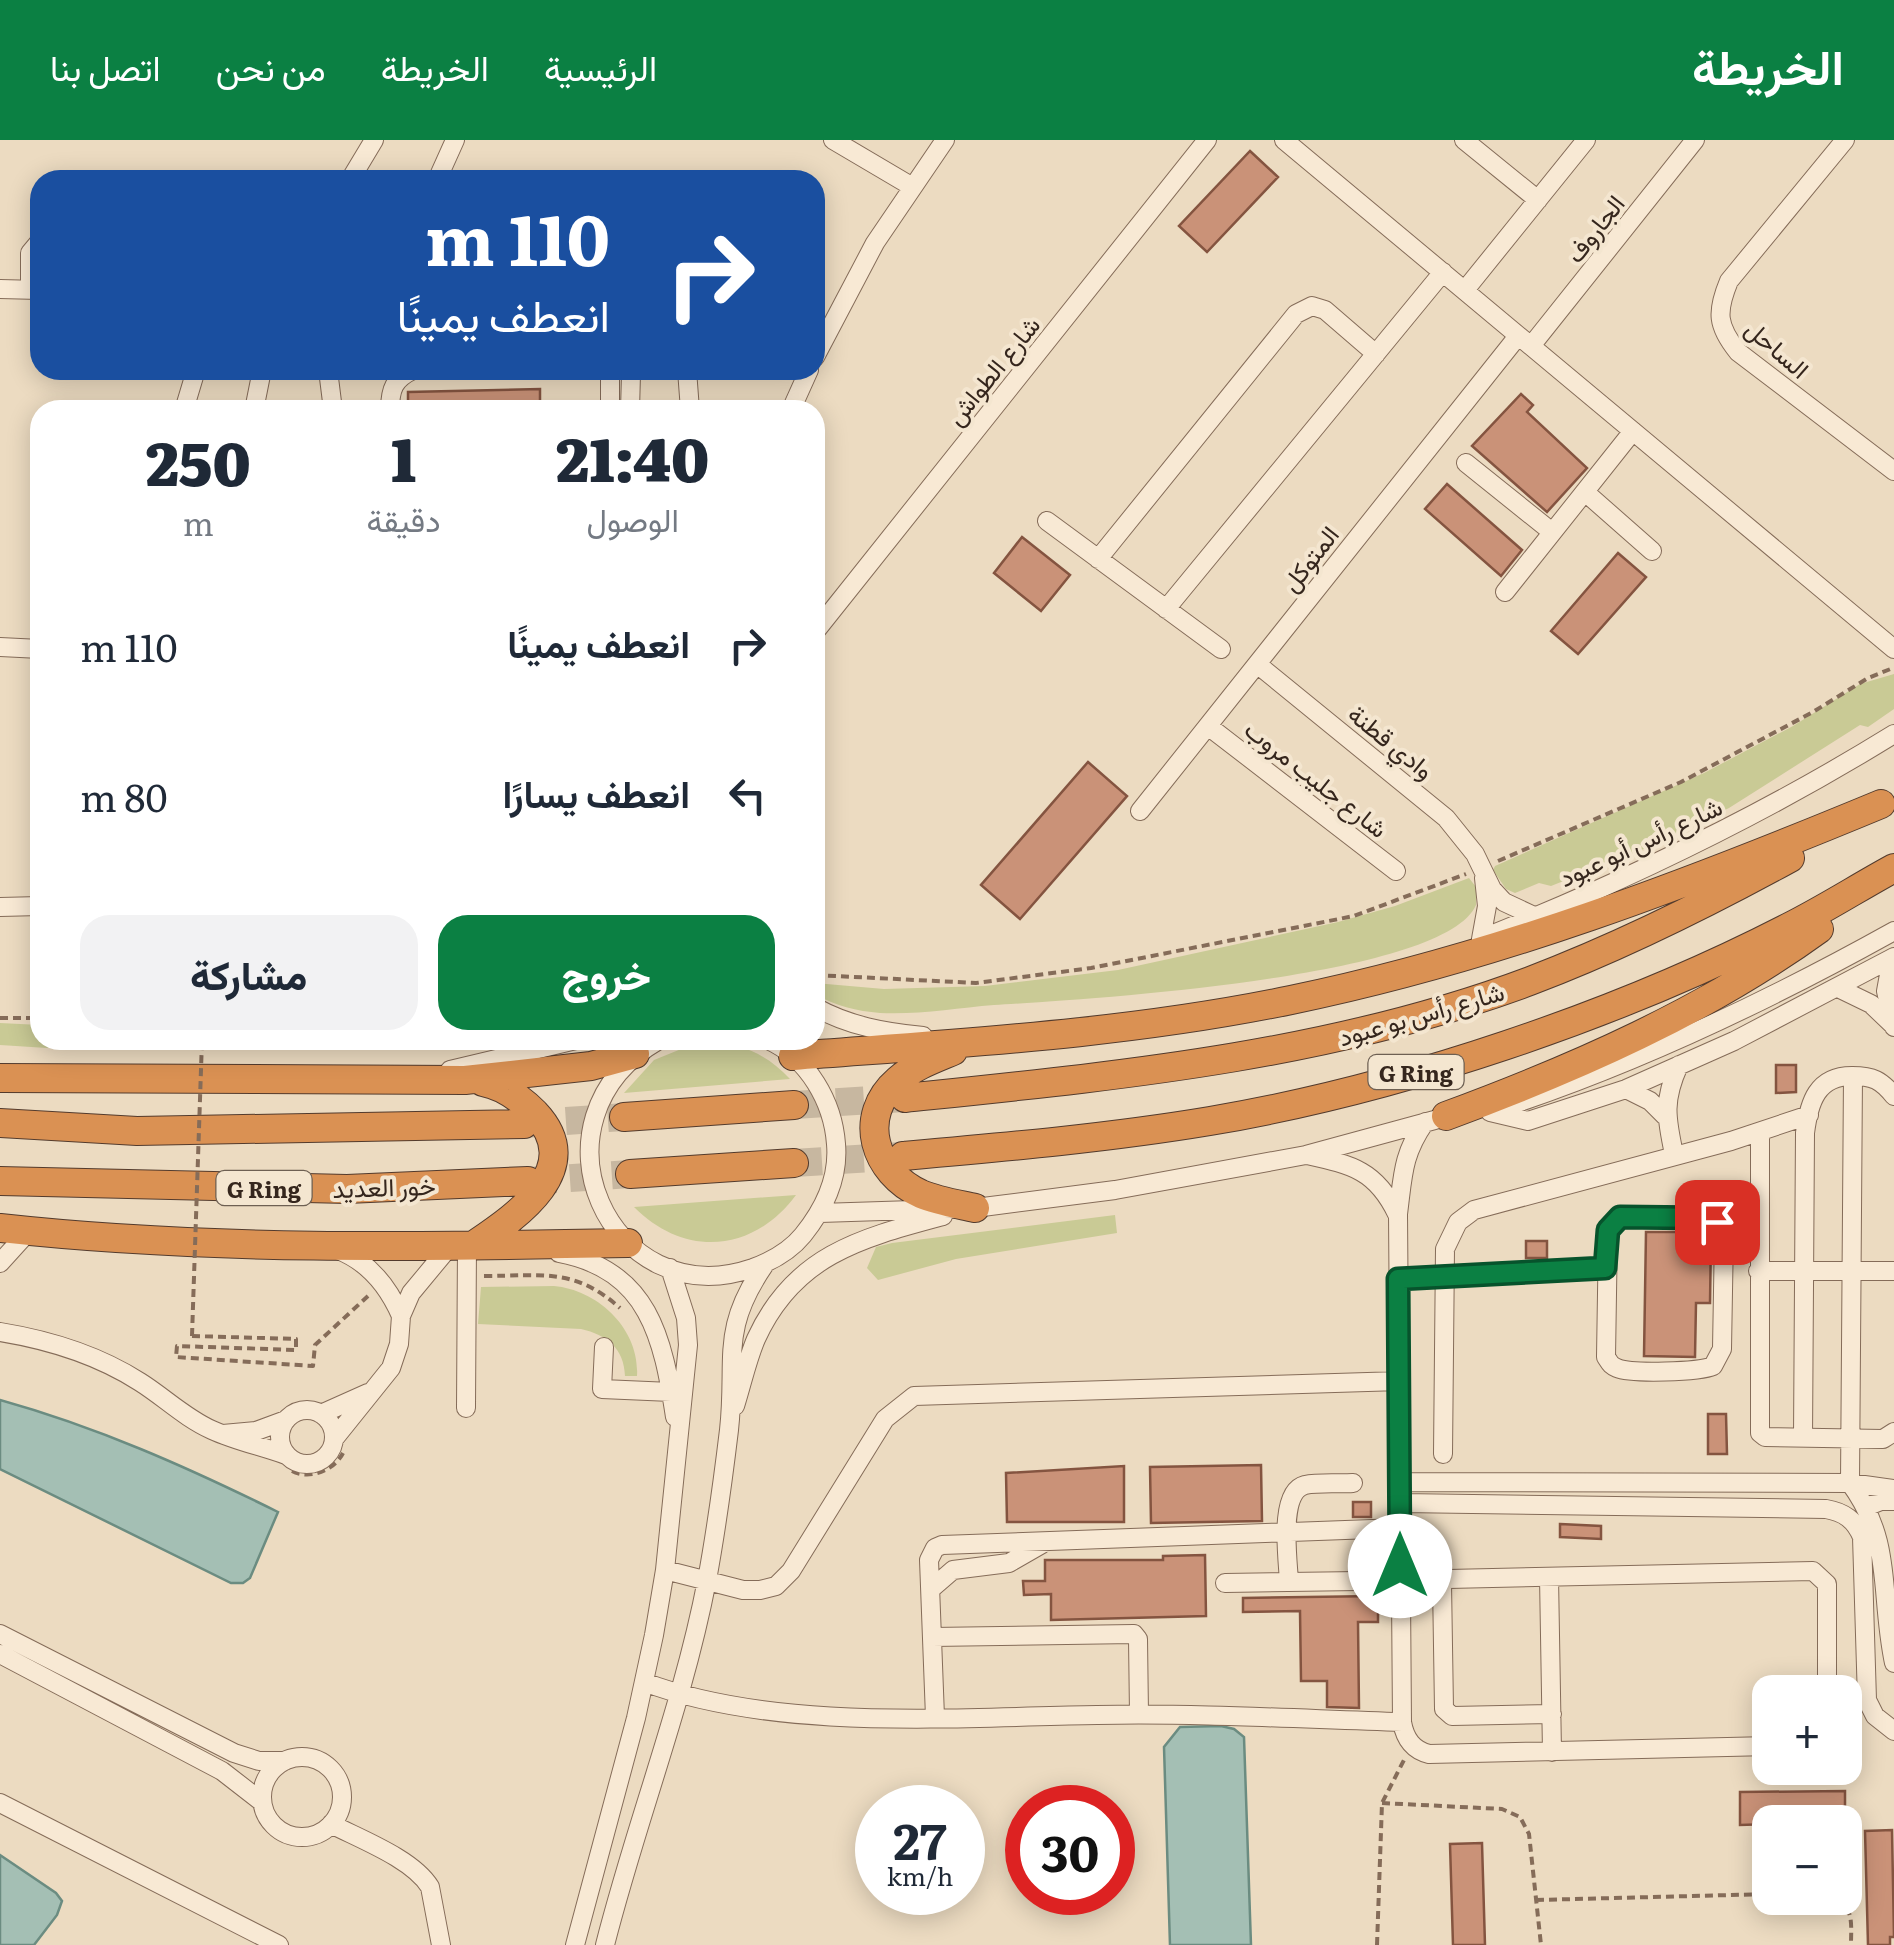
<!DOCTYPE html>
<html lang="ar">
<meta charset="utf-8">
<style>
body{margin:0;font-family:Literata,Vazirmatn,serif;background:#f2f2f3;color:#1f2937;direction:rtl;height:100vh;display:flex;flex-direction:column;font-size:38px;white-space:nowrap}
*{box-sizing:border-box;margin:0}
p{font-size:32px;color:#747a83}
.icon{flex:none;width:55px;height:55px;fill:none;stroke:currentColor;stroke-width:2;stroke-linecap:round;stroke-linejoin:round}
.map{position:relative;flex:1;overflow:hidden;direction:ltr}
.panel{position:absolute;left:30px;top:260px;width:795px;height:650px;display:flex;flex-direction:column;background:#fff;border-radius:30px;box-shadow:0 5px 25px #0003;direction:rtl}
.panel>*{flex:none}
.banner{position:absolute;left:30px;top:30px;width:795px;height:210px;border-radius:30px;box-shadow:0 5px 25px #0003;direction:rtl;background:#1a4fa0;color:#fff;overflow:hidden}
.fabs{position:absolute;left:1752px;top:1535px;display:grid;gap:20px}
.fabs a{display:grid;place-items:center;width:110px;height:110px;border-radius:20px;background:#fff;box-shadow:0 5px 25px #0003;font-size:50px}
.speed{position:absolute;left:855px;top:1645px;display:flex;gap:20px;font-size:50px;font-weight:700;text-align:center}
.speed>*{display:grid;place-content:center;width:130px;height:130px;border-radius:50%;background:#fff;box-shadow:0 5px 25px #0003;line-height:1}
.speed small{font-size:25px;font-weight:400}
.speed .limit{border:15px solid #d22;background:#fff;color:#111}
.pin{position:absolute;display:grid;place-items:center;width:85px;height:85px;color:#fff;margin:-42px;border-radius:20px;box-shadow:0 5px 15px #0006}
.me{position:absolute;width:110px;margin:-55px;rotate:0deg;stroke-linejoin:round;filter:drop-shadow(0 0 8px #0008)}
.turn{display:flex;align-items:center;gap:35px;height:210px;padding:0 50px;font-size:45px}
.turn .icon{width:130px;height:130px;stroke-width:2.5}
.turn b{display:block;font-size:70px;line-height:85px}
.eta{display:flex;justify-content:space-evenly;align-items:center;height:170px;text-align:center}
.eta b{font-size:60px;font-weight:800;line-height:70px}
.cta{display:flex;gap:20px;margin-top:auto;padding:20px 50px}
.cta a{flex:1;height:115px;border-radius:30px;background:#0b8043;color:#fff;font-size:40px;font-weight:800;line-height:115px;text-align:center}
.cta a+a{background:#f2f2f3;color:#1f2937}
ul{padding:0;list-style:none}
li{display:flex;align-items:center;gap:30px;height:150px;padding:0 50px}
li div{flex:1}
li b{display:block;font-size:38px}
li em{font-style:normal}
header{display:flex;align-items:center;gap:60px;box-sizing:border-box;height:140px;padding:0 50px;background:#0b8043;color:#fff}
header strong{font-size:48px}
nav{display:flex;gap:55px;margin-inline-start:auto;font-size:35px}
.map>svg:first-child{display:block}
.green{fill:#c9ca95}
.water{fill:#a4bfb4;stroke:#6b8c81;stroke-width:2.5}
.building{fill:#ca9278;stroke:#845440;stroke-width:2.5}
.lines{fill:none;stroke-linecap:round;stroke-linejoin:round}
.highway-tunnel{stroke:#c7b7a0;stroke-width:28;stroke-dasharray:28 14;stroke-linecap:butt}
.minor-casing{stroke:#856c59;stroke-width:20}
.highway-casing{stroke:#533b2d;stroke-width:30}
.path{stroke:#856c59;stroke-width:4;stroke-dasharray:8 5;stroke-linecap:butt}
.minor{stroke:#f8e9d4;stroke-width:18}
.highway{stroke:#da9153;stroke-width:28}
.path-bridge{stroke:#856c59;stroke-width:4;stroke-dasharray:8 5;stroke-linecap:butt}
.route-casing{stroke:#07532c;stroke-width:25}
.route{stroke:#0b8043;stroke-width:18}
.labels{text-anchor:middle;dominant-baseline:central;stroke-width:8;stroke-linejoin:round;paint-order:stroke}
.shield{fill:#f4e6d0;stroke:#6e6053;stroke-width:2.5}
.shield-label{font-size:22px;font-weight:bold;fill:#35261d}
.street-label{font-size:25px;fill:#35261d;stroke:#f4e6d0}
</style>
<header>
<strong>الخريطة</strong>
<nav><a>الرئيسية</a><a>الخريطة</a><a>من نحن</a><a>اتصل بنا</a></nav>
</header>
<div class="map">
<svg width="1894" height="1805" viewBox="0 0 1894 1805">
<rect width="100%" height="100%" fill="#ecdbc1"/>
<path class="green" d="M1894,534V569L1868,587L1860,585L1729,668L1651,706L1551,746L1539,743L1515,753L1506,749L1493,730L1495,726L1704,633L1793,586L1860,544Z
M1469,738L1476,747V765C1444,839 1078,860 994,865C957,868 917,875 880,873C857,871 835,866 815,854V843L884,849L985,846L1118,830L1338,782L1395,766Z
M0,883L40,885V900H428L47,908L0,905Z
M696,903C734,900 764,911 790,939L624,953L654,920Z
M796,1055C753,1113 685,1118 634,1067Z
M1115,1075L1117,1093L956,1119L878,1140L867,1128L876,1107L892,1103Z
M554,1146C598,1150 640,1189 637,1236H625C624,1208 607,1195 581,1189L478,1184L481,1147Z"/>
<path class="water" d="M0,1260C97,1287 187,1327 278,1372L250,1438L243,1443H231L0,1329Z
M1221,1586L1234,1589L1244,1597L1251,1805H1170L1164,1607L1180,1587Z
M0,1715L56,1753L62,1761L57,1775L34,1805H0Z"/>
<path class="building" d="M1250,11L1278,37L1207,112L1179,86Z
M540,249V270H408V252Z
M1521,254L1533,265L1527,272L1587,328L1547,372L1472,306Z
M1447,344L1522,410L1501,436L1425,369Z
M1022,397L1070,435L1041,471L994,433Z
M1618,413L1646,437L1578,514L1551,491Z
M1088,622L1127,656L1020,779L981,745Z
M1776,925H1796V952L1776,953Z
M1646,1092H1706L1711,1098L1710,1163H1696L1695,1217L1644,1216Z
M1526,1101H1547V1118H1526Z
M1708,1274H1726L1727,1314H1708Z
M1261,1325L1262,1381L1151,1383L1150,1327Z
M1124,1326V1382H1007L1006,1333Z
M1353,1362H1371V1377H1353Z
M1560,1384L1601,1386V1399L1560,1397Z
M1205,1415L1206,1476L1051,1480V1454L1024,1455L1023,1441H1045V1420H1163V1416Z
M1378,1456V1482H1358L1359,1568L1327,1567V1541H1301L1300,1471L1243,1472V1458Z
M1845,1651V1682L1740,1685V1652Z
M1892,1690L1894,1797H1890V1805H1868L1865,1691Z
M1482,1703L1485,1805H1453L1450,1704Z"/>
<g class="lines">
<path class="highway-tunnel" d="M794,965L904,958
M524,984L624,977
M794,1023L902,1016
M528,1041L630,1034"/>
<g class="minor-casing">
<path id="minor" d="M833,0L911,46
M1284,0L1894,509
M1464,0L1538,60
M1845,0L1729,141C1716,172 1717,186 1738,212L1894,331
M350,40L374,0
M437,40L455,0
M0,149L39,150
M30,149V113L40,101
M1465,150L1586,0
M1531,206L1695,0
M815,217L875,103L945,0
M328,230L333,270
M606,230L610,237V270
M687,230L690,270
M184,270L196,230
M254,270L262,230
M390,270C390,249 394,239 413,230
M630,270L631,234L635,230
M791,270L809,230
M1466,323L1552,392
M1585,352L1652,411
M1047,381L1221,509
M1098,419L1296,174L1312,166L1325,170L1376,214
M1505,452L1633,291
M1166,469L1443,132
M815,492L1207,0
M0,507L40,509
M1257,524L1446,678L1475,714L1492,749L1504,762L1536,777
M1208,586L1396,731
M1140,671L1518,196
M0,767L40,766
M1483,798C1626,741 1763,675 1894,594
M1481,799L1487,766L1484,738
M1892,818L1886,851L1894,887
M1838,848L1871,864L1893,885
M815,867C849,886 884,892 923,896
M659,900C520,980 610,1177 753,1128C772,1121 790,1111 803,1095C824,1069 839,1038 836,1004C833,962 808,918 768,900
M450,930L576,900
M1853,936L1850,1343C1894,1403 1879,1451 1894,1523
M1626,949L1650,961L1665,976
M1508,966C1643,921 1770,860 1894,791
M1490,972L1528,981L1626,949L1734,901L1894,817
M1425,982C1402,1015 1403,1036 1398,1074L1402,1582C1405,1599 1413,1610 1429,1614L1770,1606
M1760,993V1293L1765,1297L1883,1299L1894,1292
M1674,1014C1666,977 1663,960 1679,925
M1307,1015C1352,1025 1376,1030 1397,1074
M820,1073L975,1068L1115,1050L1306,1015L1453,975
M1628,1075L1711,1078L1724,1094L1722,1209L1713,1226C1699,1232 1631,1234 1617,1228C1610,1225 1610,1223 1606,1217L1608,1090L1619,1077Z
M338,1110C369,1122 388,1146 401,1176
M559,1113C649,1130 663,1198 675,1277
M0,1123L29,1091
M1758,1131H1894
M1399,1139L1605,1128
M0,1192C49,1200 98,1215 140,1242C164,1257 185,1278 212,1290C236,1301 261,1306 286,1315
M604,1207L602,1249L671,1252
M735,1266C742,1244 747,1220 756,1199C794,1115 861,1098 943,1076
M466,1268L467,1105
M280 1297a27 27 0 1 1 54 0a27 27 0 1 1-54 0Z
M321,1274L368,1253
M223,1294L256,1291L286,1280
M1803,1298L1805,993C1809,962 1817,936 1852,936C1873,936 1881,940 1894,956
M334,1299L391,1228L399,1204L401,1176L411,1153L450,1106
M1443,1314L1445,1109L1458,1082L1474,1070L1731,1001L1809,975
M1400,1342L1850,1343L1894,1349
M1401,1363L1826,1369C1844,1372 1855,1380 1862,1397L1867,1560L1875,1576L1894,1591
M1871,1365L1881,1361H1894
M665,1430L743,1450H760L776,1446L791,1431L885,1279L914,1256L1400,1241
M1549,1437L1552,1612
M1289,1442C1288,1419 1278,1352 1305,1345C1319,1342 1338,1344 1353,1343
M1225,1443L1359,1441
M931,1449L953,1430L1009,1423L1042,1404
M0,1494L234,1613L259,1621H285
M932,1497L1134,1494L1138,1499L1139,1574
M0,1514L222,1631L262,1662
M644,1542C776,1592 957,1577 1097,1575C1199,1573 1301,1579 1402,1582
M1552,1574L1452,1576L1444,1569L1442,1443L1448,1439L1813,1431L1827,1444V1552
M935,1577L929,1420L935,1408L942,1405L1400,1388
M1845,1605H1848
M262 1657a40 40 0 1 1 80 0a40 40 0 1 1-80 0Z
M0,1663L279,1805
M331,1684C360,1699 413,1719 430,1747L441,1805
M575,1805L636,1578L654,1495L665,1430L688,1205L686,1178L670,1128
M605,1805C636,1682 683,1565 707,1440C716,1391 723,1340 729,1290C737,1217 719,1191 765,1124"/>
</g>
<g class="highway-casing">
<path id="highway" d="M953,911C934,919 914,926 898,940C856,976 874,1033 921,1054C938,1061 957,1064 975,1068
M793,916C959,903 1128,894 1291,860C1495,818 1688,744 1881,664
M0,938L465,940L591,926L635,914
M905,958C1116,936 1330,916 1530,841C1620,807 1706,764 1790,718
M1446,976C1576,928 1706,871 1819,789
M624,977L794,965
M0,983L137,991L524,984
M903,1016C1005,1007 1108,998 1210,981C1400,949 1618,875 1789,787C1825,769 1859,747 1894,728
M630,1034L794,1023
M0,1041L347,1049L528,1041
M0,1088C208,1111 419,1107 628,1103
M474,1105C515,1077 588,1029 535,973C520,958 504,946 483,942"/>
</g>
<path class="path" d="M1498,721L1681,642L1813,572L1868,538L1893,528
M815,835L976,843L1091,828L1354,776L1466,734
M0,878H40
M484,1136C542,1136 574,1127 620,1168
M192,1196L296,1199V1210L177,1206L176,1217L313,1226L315,1205L368,1156
M292,1331C309,1340 334,1331 343,1313
M1382,1663L1502,1669L1520,1677L1529,1694L1541,1805
M1838,1758C1854,1770 1851,1786 1851,1805
M1536,1760L1770,1754
M1377,1805L1382,1663L1405,1618"/>
<use href="#minor" class="minor"/>
<use href="#highway" class="highway"/>
<path class="path-bridge" d="M192,1196L202,900"/>
</g>
<g class="lines">
<g class="route-casing">
<path id="route" d="M1400,1426L1398,1139L1605,1128L1608,1090L1620,1077L1710,1078L1717,1082"/>
</g>
<use href="#route" class="route"/>
</g>
<g class="labels">
<g class="shield">
<rect x="1368.5" y="915" width="95" height="34" rx="8"/>
<rect x="216.5" y="1031" width="95" height="34" rx="8"/>
</g>
<g class="shield-label">
<text x="1416" y="932">G Ring</text>
<text x="264" y="1048">G Ring</text>
</g>
<g class="street-label">
<text transform="translate(1594 88) rotate(-52)">الجاروف</text>
<text transform="translate(1778 208) rotate(41)">الساحل</text>
<text transform="translate(992 230) rotate(-51)">شارع الطواش</text>
<text transform="translate(1309 418) rotate(-52)">المتوكل</text>
<text transform="translate(1392 601) rotate(39)">وادي قطنة</text>
<text transform="translate(1317 638) rotate(38)">شارع جليب مروب</text>
<text transform="translate(1640 701) rotate(-25)">شارع رأس أبو عبود</text>
<text transform="translate(1421 873) rotate(-16)">شارع رأس بو عبود</text>
<text transform="translate(384 1046) rotate(-2)">خور العديد</text>
</g>
</g>
</svg>
<div class="fabs">
<a>+</a>
<a>−</a>
</div>
<div class="speed"><div>27<small>km/h</small></div><div class="limit">30</div></div>
<div class="pin" style="left:1717px;top:1082px;background:#d93025"><svg class="icon" aria-label="arrive" viewBox="0 0 24 24"><path d="M6 21V4h12l-3 4 3 4H6"/></svg></div>
<svg class="me" style="left:1400px;top:1426px" viewBox="-20 -20 40 40"><circle r="19" fill="#fff"/><path d="M0-13L10 11 0 6-10 11z" fill="#0b8043"/></svg>
<div class="banner">
<div class="turn"><svg class="icon" aria-label="right" viewBox="0 0 24 24"><path d="M7 20v-9h11M14 6l5 5-5 5"/></svg><div><b>110 m</b>انعطف يمينًا</div></div>
</div>
<section class="panel">
<div class="eta">
<div><b>21:40</b><p>الوصول</p></div>
<div><b>1</b><p>دقيقة</p></div>
<div><b>250</b><p>m</p></div>
</div>
<ul>
<li><svg class="icon" aria-label="right" viewBox="0 0 24 24"><path d="M7 20v-9h11M14 6l5 5-5 5"/></svg><div><b>انعطف يمينًا</b></div><em>110 m</em></li>
<li><svg class="icon" aria-label="left" viewBox="0 0 24 24"><path d="M17 20v-9H6M10 6l-5 5 5 5"/></svg><div><b>انعطف يسارًا</b></div><em>80 m</em></li>
</ul>
<div class="cta"><a>خروج</a><a>مشاركة</a></div>
</section>
</div>
